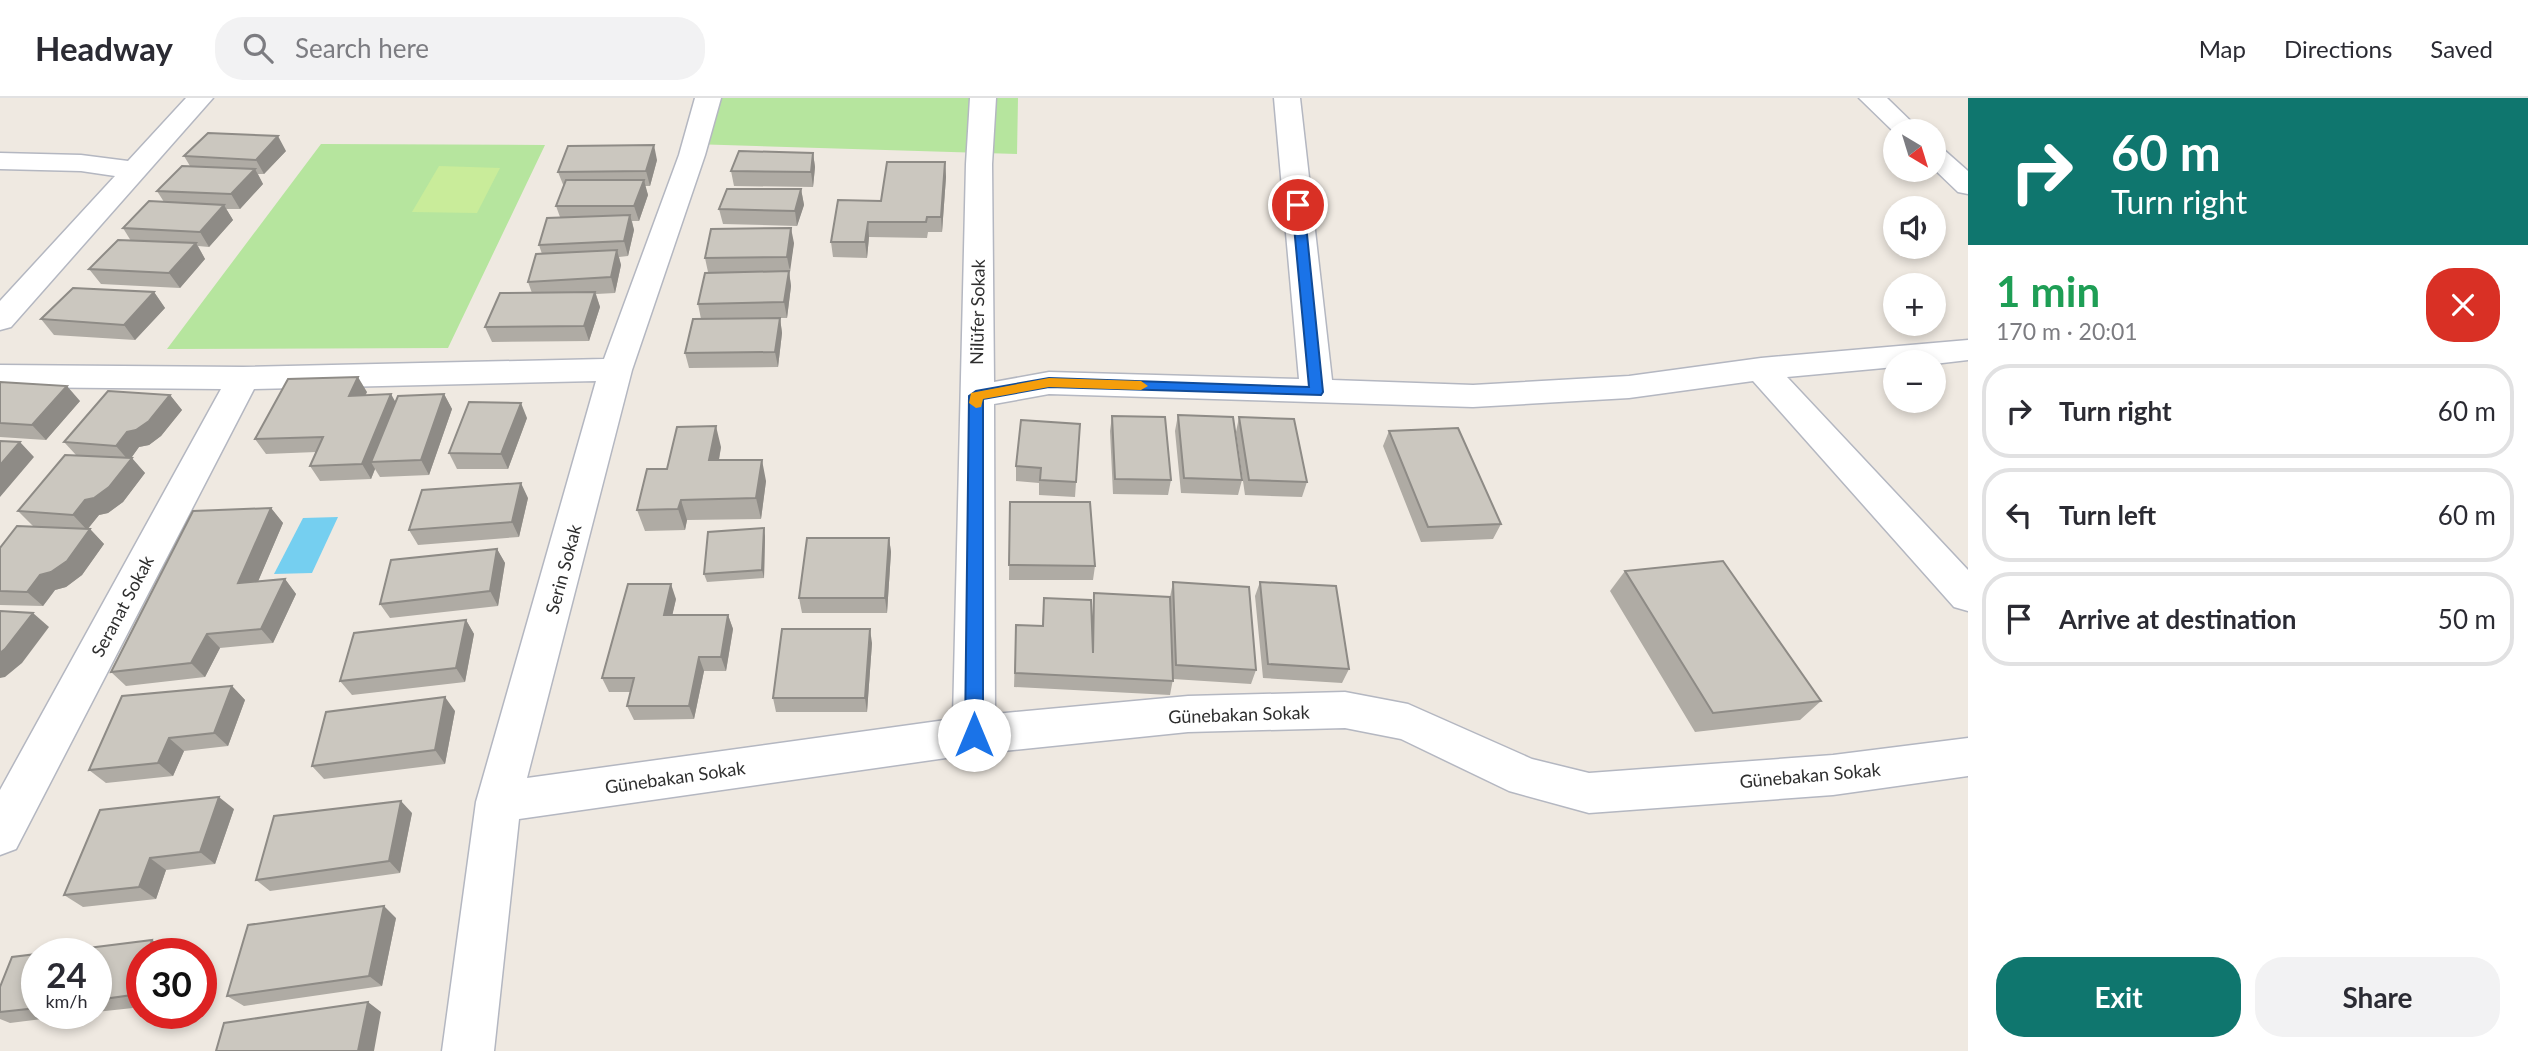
<!DOCTYPE html>
<meta charset="utf-8">
<style>
body{margin:0;font-family:Lato,sans-serif;background:#f2f2f3;color:#2b2b33;height:100vh;display:flex;flex-direction:column;font-size:26px;white-space:nowrap}
*{box-sizing:border-box;margin:0}
p{font-size:23px;color:#7c7c81}
.icon{flex:none;width:38px;height:38px;fill:none;stroke:currentColor;stroke-width:2;stroke-linecap:round;stroke-linejoin:round}
.map{position:relative;flex:1;overflow:hidden}
.sheet{display:flex;flex-direction:column;background:#fff;width:560px}
.sheet>*{flex:none}
.banner{background:#0f766e;color:#fff;overflow:hidden}
.needle{width:46px;rotate:142deg}
.buttons{position:absolute;left:1883px;top:21px;display:grid;gap:14px}
.buttons a{display:grid;place-items:center;width:63px;height:63px;border-radius:50%;background:#fff;box-shadow:0 4px 10px #0003;font-size:35px}
.speed{position:absolute;left:21px;top:840px;display:flex;gap:14px;font-size:35px;font-weight:700;text-align:center}
.speed>*{display:grid;place-content:center;width:91px;height:91px;border-radius:50%;background:#fff;box-shadow:0 4px 10px #0003;line-height:1}
.speed small{font-size:18px;font-weight:400}
.speed .limit{border:10px solid #d22;background:#fff;color:#111}
.pin{position:absolute;display:grid;place-items:center;width:60px;height:60px;color:#fff;margin:-30px;border:4px solid #fff;border-radius:50%;box-shadow:0 2px 7px #0007}
.me{position:absolute;width:77px;margin:-38px;rotate:0deg;stroke-linejoin:round;filter:drop-shadow(0 0 5px #0008)}
.turn{display:flex;align-items:center;gap:24px;height:147px;padding:0 28px;font-size:32px}
.turn .icon{width:91px;height:91px;stroke-width:2.5}
.turn b{display:block;font-size:49px;line-height:60px}
.round{display:grid;place-items:center;flex:none;width:74px;height:74px;border-radius:28px;background:#f2f2f3}
.head{display:flex;align-items:center;justify-content:space-between;height:119px;padding:0 28px}
h1{font-size:42px;font-weight:700;line-height:52px;color:#1e9e55}
.action{display:flex;gap:14px;margin-top:auto;padding:14px 28px}
.action a{flex:1;height:80px;border-radius:28px;background:#0f766e;color:#fff;font-size:28px;font-weight:700;line-height:80px;text-align:center}
.action a+a{background:#f2f2f3;color:#2b2b33}
ul{padding:0;list-style:none}
li{display:flex;align-items:center;gap:21px;height:94px;margin:0 14px 10px;padding:0 14px;border:4px solid #e1e1e2;border-radius:28px}
li div{flex:1}
li b{display:block;font-size:26px}
li em{font-style:normal}
header{display:flex;align-items:center;gap:42px;box-sizing:border-box;height:98px;padding:0 35px;background:#fff;border-bottom:2px solid #e1e1e2}
header strong{font-size:33px}
nav{display:flex;gap:38px;margin-inline-start:auto;font-size:24px}
.search{width:490px;height:63px;background:#f2f2f3;display:flex;align-items:center;gap:18px;box-sizing:border-box;padding:0 24px;border-radius:28px;color:#7c7c81;font-size:26px}
main{display:flex;flex:1;min-height:0}
.map>svg:first-child{display:block}
.green{fill:#b6e59e}
.pitch{fill:#c9ec9a}
.water{fill:#75cff0}
.lines{fill:none;stroke-linecap:round;stroke-linejoin:round}
.minor-casing{stroke:#b4b7c1;stroke-width:3}
.minor{fill:#fff;fill-rule:evenodd}
.wall{fill:#afaba4}
.shaded-wall{fill:#8e8b86}
.building{fill:#cbc7bf;stroke:#8e8b86;stroke-width:2}
.route{fill:#1a73e8;stroke:#114b97;stroke-width:2}
.slow{fill:#f59e0b}
.labels{text-anchor:middle;dominant-baseline:central;stroke-width:7;stroke-linejoin:round;paint-order:stroke}
.street-label{font-size:18px;fill:#2e2e2e;stroke:#fff}
</style>
<header>
<strong>Headway</strong>
<div class="search"><svg class="icon" aria-label="search" viewBox="0 0 24 24"><circle cx="10" cy="10" r="6"/><path d="M15 15l6 6"/></svg>Search here</div>
<nav><a>Map</a><a>Directions</a><a>Saved</a></nav>
</header>
<main>
<div class="map">
<svg width="1968" height="953" viewBox="0 0 1968 953">
<rect width="100%" height="100%" fill="#efe9e1"/>
<path class="green" d="M720,0H1018L1017,56L692,46Z
M321,46L545,47L448,250L167,251Z"/>
<path class="pitch" d="M439,68L500,70L477,115L412,114Z"/>
<path class="water" d="M338,419L312,475L274,476L303,420Z"/>
<g class="lines">
<g class="minor-casing">
<path id="minor" d="M186,0H213L11,229L0,232V203L115,78L81,73L0,71V55L81,57L128,63Z
M695,0H721L705,57L632,272L527,680L953,621L966,66L970,0H996L992,66L994,284L1049,274L1299,281L1274,0H1300L1332,282L1473,287L1629,278L1761,260L1968,242V262L1934,266L1895,264V269L1787,279L1968,472V513L1954,509L1753,283L1629,300L1473,309L1049,296L994,306L995,616L1188,598L1345,594L1408,606L1532,661L1589,675L1833,657L1968,640V678L1833,697L1589,715L1509,693L1401,641L1345,630L1188,634L974,656L519,721L494,953H442L476,704L596,283L254,291L16,751L0,757V692L221,291L0,289V267L243,269L604,261L679,57Z
M1859,0H1887L1921,33L1895,35Z
M1934,49L1943,51L1968,73V96L1958,94L1934,71Z"/>
</g>
<use href="#minor" class="minor"/>
</g>
<path class="wall" d="M286,53L264,76H258L263,86L240,111H226L233,122L209,149L198,148L205,161L180,190L101,186L89,171L131,143L123,130L164,104L157,93L190,68L184,58Z
M813,55L815,69L813,89L734,88L731,73Z
M657,62L650,88H645L648,97L639,123H632L634,132L628,158L619,159L621,167L615,195L596,196L600,209L589,243L492,244L485,229L532,195L528,184L542,156L539,147L560,119L556,108L564,89L558,74Z
M945,64L946,79L942,134H928L927,140L869,139L867,160L833,159L831,144Z
M801,91L804,107L797,128L723,126L719,111Z
M794,145L789,174L791,188L787,220H780L782,235L778,269L689,270L685,255L701,221L698,206L708,174L705,160Z
M154,194L165,210L135,242L54,237L41,221Z
M0,284L80,303L46,342L0,339Z
M367,294L365,297L396,304L444,296L452,311L429,377L380,379L375,371L371,381L320,383L310,368L316,354L266,356L255,341Z
M170,297L182,312L161,338L149,347L139,349L131,360L145,375L123,404L108,415L99,417L87,431H90L104,446L82,477L66,489L55,492L43,508L0,507V450L33,428L18,413L76,357L64,344Z
M1178,317L1242,382L1238,397L1181,395L1175,333Z
M1112,318L1171,382L1168,397L1113,396L1110,333Z
M1239,319L1307,384L1302,399L1245,397L1236,334Z
M527,320L508,371H457L449,355Z
M1080,326L1075,399L1039,397V385L1016,383V368Z
M1389,333L1501,426L1493,441L1421,444L1383,348Z
M721,349L719,362L766,383L761,421L687,422L685,432L645,433L637,412L667,371Z
M528,400L519,439L418,447L409,432Z
M1010,404L1095,468L1093,482H1009Z
M271,410L283,425L258,483L285,481L296,496L273,545L220,550L205,579L126,588L111,574Z
M765,438L764,480L707,484L704,476Z
M889,440L891,454L887,515H802L799,500Z
M497,451L505,465L498,508L390,520L380,506Z
M1625,473L1821,603L1800,622L1695,634L1610,493Z
M1173,484L1256,572L1251,586L1173,581L1170,597L1014,589L1016,527L1042,528L1044,500L1092,529L1094,495L1170,499Z
M1260,484L1349,571L1342,585L1263,580L1255,498Z
M676,501L672,517H728L733,531L726,573H704L694,621L634,622L627,608L631,594H609L602,580Z
M466,522L474,536L465,584L352,597L340,583Z
M872,545L867,614H776L773,600Z
M232,588L245,602L228,648L184,653L173,678L106,685L89,672Z
M455,613L445,666L324,681L312,668Z
M234,711L215,766L166,772L156,801L83,809L64,797Z
M412,715L400,775L270,793L256,782Z
M396,820L382,888L244,908L227,898Z
M152,842L169,852L168,856H142V909L96,914V856Z
M37,856V915H90L10,925L0,921V889Z"/>
<path class="shaded-wall" d="M278,38L286,53L264,76L256,62Z
M654,47L657,62L650,88L646,73Z
M813,55L815,69L813,89L811,74Z
M945,64L946,79L942,134L941,119Z
M255,71L263,86L240,111L231,96Z
M644,82L648,97L639,123L634,108Z
M801,91L804,107L797,128L795,113Z
M224,107L233,122L209,149L200,134Z
M630,117L634,132L628,158L624,143Z
M868,124L869,139L867,160L865,144Z
M791,130L794,145L790,174L787,159Z
M196,145L205,161L180,190L169,175Z
M617,152L621,167L615,195L611,179Z
M789,173L791,188L787,220L784,204Z
M154,194L165,210L135,242L124,227Z
M595,194L600,209L589,243L584,228Z
M780,220L782,235L778,269L775,254Z
M358,279L367,294L358,313L349,298Z
M67,288L80,303L46,342L32,327Z
M391,296L400,312L371,364L375,371L371,381L362,366Z
M444,296L452,311L429,377L421,362Z
M170,297L182,312L161,338L149,347L139,349L129,363L116,348L127,334Z
M521,305L527,320L508,371L501,356Z
M716,328L721,349L715,383L709,362Z
M20,344L34,359L0,399V367Z
M132,360L145,375L123,404L108,415L99,417L87,432L73,417L85,402Z
M762,362L766,383L761,421L756,400Z
M521,385L528,400L519,439L512,424Z
M681,402L687,422L685,432L678,411Z
M271,410L283,425L251,500L238,485Z
M764,430L765,438L764,480L762,472Z
M90,431L104,446L82,477L66,489L55,492L43,508L27,494L40,477Z
M889,440L891,454L887,515L885,500Z
M497,451L505,465L498,508L490,493Z
M285,481L296,496L273,545L261,531Z
M671,486L676,501L669,532L664,517Z
M33,515L49,529L22,565L5,579L0,580V555Z
M728,517L733,531L726,573L721,559Z
M466,522L474,536L465,584L456,570Z
M870,531L872,545L867,614L865,600Z
M207,536L220,550L205,579L191,565Z
M699,559L704,573L694,621L689,608Z
M232,588L245,602L228,648L214,635Z
M445,599L455,613L445,666L435,652Z
M169,640L184,653L173,678L158,665Z
M219,699L234,711L215,766L200,754Z
M401,703L412,715L400,775L389,763Z
M150,760L166,772L156,801L139,789Z
M384,808L396,820L382,888L369,878Z
M152,842L169,852L168,856H147Z
M142,871V903L132,897Z
M368,904L381,914L374,953H358Z"/>
<path class="building" d="M208,35L278,38L256,62L184,58Z
M654,47L646,73L558,74L568,48Z
M739,53L813,55L811,74L731,73Z
M887,64H945L941,119H927L926,124H868L865,144H831L838,102L881,103Z
M182,68L255,71L231,96L157,93Z
M566,82H644L634,108H556Z
M727,91H801L795,113L719,111Z
M149,103L224,107L200,134L123,130Z
M630,117L624,143L539,147L547,120Z
M791,130L787,159L705,160L711,131Z
M118,142L196,145L169,175L89,171Z
M617,152L611,179L528,184L536,156Z
M789,173L784,204L698,206L705,175Z
M73,190L154,194L124,227L41,221Z
M595,194L584,228L485,229L500,195Z
M780,220L775,254L685,255L693,221Z
M358,279L349,298L391,296L362,366L310,368L323,339L255,341L288,281Z
M0,284L67,288L32,327L0,325Z
M108,293L170,297L149,323L136,332L127,334L116,348L64,344Z
M444,296L421,362L371,364L398,298Z
M469,304L521,305L501,356L449,355Z
M1178,317L1233,319L1242,382L1184,380Z
M1112,318L1165,319L1171,382L1115,381Z
M1239,319L1294,321L1307,384L1249,382Z
M1021,322L1080,326L1076,384L1040,382L1041,370L1016,368Z
M716,328L709,362H762L756,400L681,402L678,411L637,412L647,371H667L677,329Z
M1458,330L1501,426L1428,429L1389,333Z
M0,343L20,344L0,367Z
M65,357L132,360L109,389L94,400L85,402L73,417L18,413Z
M521,385L512,424L409,432L422,392Z
M1010,404H1090L1095,468L1009,467Z
M271,410L238,485L285,481L261,531L207,536L191,565L111,574L193,413Z
M17,428L90,431L67,463L51,474L40,477L27,494L0,493V450Z
M764,430L762,472L704,476L708,434Z
M807,440H889L885,500H799Z
M497,451L490,493L380,506L391,462Z
M1723,463L1821,603L1713,615L1625,473Z
M1173,484L1249,489L1256,572L1176,567Z
M1260,484L1336,488L1349,571L1268,566Z
M628,486H671L664,517H728L721,559H699L689,608H627L634,580H602Z
M1094,495L1170,499L1173,583L1015,575L1016,527L1043,528L1044,500L1091,502L1093,555Z
M0,513L33,515L5,551L0,555Z
M466,522L456,570L340,583L354,535Z
M782,531H870L865,600H773Z
M232,588L214,635L169,640L158,665L89,672L122,598Z
M445,599L435,652L312,668L326,614Z
M219,699L200,754L150,760L139,789L64,797L100,712Z
M401,703L389,763L256,782L274,718Z
M384,808L369,878L227,898L248,827Z
M152,842L147,856H142V871L132,897L96,902V856H40Z
M37,856V910L0,914V889L12,859Z
M368,904L358,953H216L224,925Z"/>
<path class="route" d="M1298,103L1304,107L1323,294L1321,297L1049,289L983,301V637L981,643L974,645L968,643L965,637L969,298L976,293L1049,280L1309,289L1292,107Z"/>
<path class="slow" d="M1049,280L1141,283L1148,288L1141,292L1049,289L983,301L981,309L976,310L969,305L971,295Z"/>
<g class="labels">
<g class="street-label">
<text transform="translate(977 214) rotate(-89)">Nilüfer Sokak</text>
<text transform="translate(563 471) rotate(-75)">Serin Sokak</text>
<text transform="translate(122 508) rotate(-62)">Seranat Sokak</text>
<text transform="translate(1239 616) rotate(-2)">Günebakan Sokak</text>
<text transform="translate(1810 677) rotate(-5)">Günebakan Sokak</text>
<text transform="translate(675 679) rotate(-8)">Günebakan Sokak</text>
</g>
</g>
</svg>
<div class="buttons">
<a><svg class="needle" viewBox="-14 -14 28 28"><path d="M0-13l5 13h-10z" fill="#e53935"/><path d="M0 13l5-13h-10z" fill="#7c7c81"/></svg></a>
<a><svg class="icon" aria-label="sound" viewBox="0 0 24 24"><path d="M4 9h4l5-4v14l-5-4H4zM17 9q2 3 0 6"/></svg></a>
<a>+</a>
<a>−</a>
</div>
<div class="speed"><div>24<small>km/h</small></div><div class="limit">30</div></div>
<div class="pin" style="left:1298px;top:107px;background:#d93025"><svg class="icon" aria-label="arrive" viewBox="0 0 24 24"><path d="M6 21V4h12l-3 4 3 4H6"/></svg></div>
<svg class="me" style="left:974px;top:637px" viewBox="-20 -20 40 40"><circle r="19" fill="#fff"/><path d="M0-13L10 11 0 6-10 11z" fill="#1a73e8"/></svg>
</div>
<section class="sheet">
<div class="banner">
<div class="turn"><svg class="icon" aria-label="right" viewBox="0 0 24 24"><path d="M7 20v-9h11M14 6l5 5-5 5"/></svg><div><b>60 m</b>Turn right</div></div>
</div>
<div class="head"><div><h1>1 min</h1><p>170 m · 20:01</p></div><a class="round" style="background:#d93025;color:#fff"><svg class="icon" aria-label="close" viewBox="0 0 24 24"><path d="M6 6l12 12M18 6L6 18"/></svg></a></div>
<ul>
<li><svg class="icon" aria-label="right" viewBox="0 0 24 24"><path d="M7 20v-9h11M14 6l5 5-5 5"/></svg><div><b>Turn right</b></div><em>60 m</em></li>
<li><svg class="icon" aria-label="left" viewBox="0 0 24 24"><path d="M17 20v-9H6M10 6l-5 5 5 5"/></svg><div><b>Turn left</b></div><em>60 m</em></li>
<li><svg class="icon" aria-label="arrive" viewBox="0 0 24 24"><path d="M6 21V4h12l-3 4 3 4H6"/></svg><div><b>Arrive at destination</b></div><em>50 m</em></li>
</ul>
<div class="action"><a>Exit</a><a>Share</a></div>
</section>
</main>
